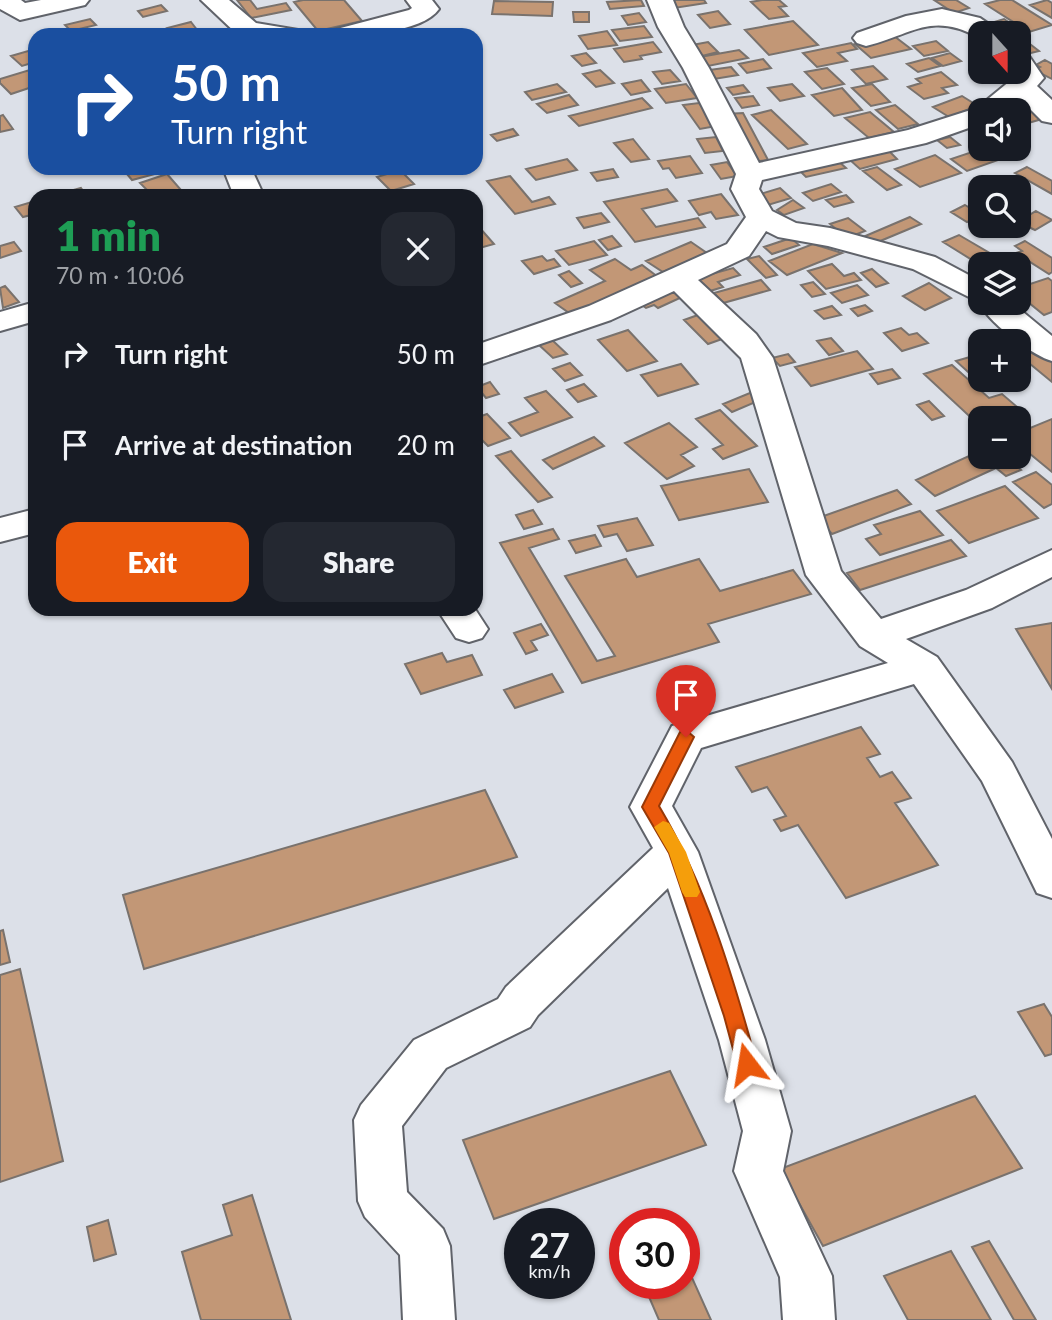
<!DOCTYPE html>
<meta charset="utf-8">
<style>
body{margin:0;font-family:Lato,sans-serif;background:#242831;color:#f1f3f6;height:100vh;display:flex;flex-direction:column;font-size:26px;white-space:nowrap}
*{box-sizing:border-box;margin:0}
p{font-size:23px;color:#9ea1a6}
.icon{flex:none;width:38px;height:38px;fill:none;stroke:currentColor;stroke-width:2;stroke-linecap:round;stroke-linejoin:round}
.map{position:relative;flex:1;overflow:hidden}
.sheet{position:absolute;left:28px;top:189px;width:455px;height:427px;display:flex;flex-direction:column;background:#171b24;border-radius:21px;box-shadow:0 2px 5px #0004}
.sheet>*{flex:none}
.banner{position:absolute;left:28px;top:28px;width:455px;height:147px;border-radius:21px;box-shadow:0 2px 5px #0004;background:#1a4fa0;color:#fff;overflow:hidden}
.needle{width:46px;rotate:159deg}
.tools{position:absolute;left:968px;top:21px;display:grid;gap:14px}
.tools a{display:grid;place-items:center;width:63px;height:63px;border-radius:14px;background:#171b24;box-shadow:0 2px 5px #0004;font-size:35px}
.speed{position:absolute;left:504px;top:1208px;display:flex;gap:14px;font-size:35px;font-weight:700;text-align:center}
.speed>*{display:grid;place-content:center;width:91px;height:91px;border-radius:50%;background:#171b24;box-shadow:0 2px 5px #0004;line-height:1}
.speed small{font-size:18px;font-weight:400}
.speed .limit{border:10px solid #d22;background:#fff;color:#111}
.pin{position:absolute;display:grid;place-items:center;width:60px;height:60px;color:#fff;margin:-72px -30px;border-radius:50% 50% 50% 0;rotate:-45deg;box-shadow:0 0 7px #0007}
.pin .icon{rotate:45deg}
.me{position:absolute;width:77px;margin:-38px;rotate:346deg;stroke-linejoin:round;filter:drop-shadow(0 0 5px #0008)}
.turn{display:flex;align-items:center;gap:24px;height:147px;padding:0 28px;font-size:32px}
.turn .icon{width:91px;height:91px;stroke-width:2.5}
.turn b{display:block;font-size:49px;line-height:60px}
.round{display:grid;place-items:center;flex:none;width:74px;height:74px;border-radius:21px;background:#242831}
.summary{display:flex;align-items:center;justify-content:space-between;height:119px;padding:0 28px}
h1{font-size:42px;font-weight:800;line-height:52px;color:#1e9e55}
.action{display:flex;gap:14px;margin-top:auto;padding:14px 28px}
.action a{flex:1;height:80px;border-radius:21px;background:#ea580c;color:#fff;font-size:28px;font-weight:800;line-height:80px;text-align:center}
.action a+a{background:#242831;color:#f1f3f6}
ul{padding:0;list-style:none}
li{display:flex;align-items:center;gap:21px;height:91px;padding:0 28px}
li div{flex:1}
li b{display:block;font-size:26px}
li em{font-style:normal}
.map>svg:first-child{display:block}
.building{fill:#c29776;stroke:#79726d;stroke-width:2}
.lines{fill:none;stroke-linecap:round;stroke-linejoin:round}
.minor-casing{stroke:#60636a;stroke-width:4}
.minor{fill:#fff;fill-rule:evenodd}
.route{fill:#ea580c;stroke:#983908;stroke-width:2}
.slow{fill:#f59e0b}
</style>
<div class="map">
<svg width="1052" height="1320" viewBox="0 0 1052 1320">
<rect width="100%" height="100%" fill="#dce0e8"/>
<path class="building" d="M237,0H250L257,9L286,3L291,10L251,18Z
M303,0H344L362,21L318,31L294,2Z
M641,0L644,6L610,9L607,2Z
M667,0H704L706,3L674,8Z
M762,0H779L786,6L779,7L788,16L769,19L751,2Z
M934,0H956L969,8L954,13Z
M1000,0H1012L1052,25L1029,32L985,4Z
M1047,0L1052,3V18L1030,5Z
M494,1L553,2L552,16L492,14Z
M161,5L167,11L143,17L138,11Z
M718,11L730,24L710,28L698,15Z
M573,12H589V22H574Z
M639,13L646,22L628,25L622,16Z
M90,19L96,25L71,31L65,25Z
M1004,19L1019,29L1009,32L994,22Z
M793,21L818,45L769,55L745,30Z
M191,22L201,35H172L167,28Z
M644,26L652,37L620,41L612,30Z
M607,31L617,45L588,49L579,36Z
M894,36L911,49L871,58L855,44Z
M936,41L948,51L924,56L913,46Z
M1026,41L1039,51L1023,55L1018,51V42Z
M653,42L661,52L640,56L642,59L624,62L614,49Z
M708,42L718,52L698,57L687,46Z
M851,43L857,49L838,53L847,61L817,67L803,53Z
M35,49V62L22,66L11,56Z
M739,50L748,58L708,66L700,57Z
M586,53L596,63L582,66L572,56Z
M950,53L961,61L943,66L932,58Z
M929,58L940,66L918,72L907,64Z
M763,59L771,68L747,73L739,64Z
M1045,60L1052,64V79L1034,70L1040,67L1036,65Z
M873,66L887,79L866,84L852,70Z
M731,67L738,75L708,80L702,71Z
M827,68L844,84L822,89L805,72Z
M33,69L35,86L11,94L0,83V79Z
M600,70L614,83L596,87L583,74Z
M670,70L680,81L662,84L653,72Z
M941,72L957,85L942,88L948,93L924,99L908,87L921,83L916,79Z
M993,72H1004L1015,77L1006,81L990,74Z
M641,80L650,91L631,95L622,84Z
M557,84L566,92L532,100L525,92Z
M686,84L697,98L666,103L655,89Z
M792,84L804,96L780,101L768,88Z
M872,84L890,102L871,106L852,88Z
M743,85L749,92L733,95L727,88Z
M842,88L862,110L834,116L812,95Z
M569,95L578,105L547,113L537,104Z
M753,96L759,105L742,108L735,98Z
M962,96L978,106L949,117L933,107Z
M642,98L652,108L579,126L569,116Z
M699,103L716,126L700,129L683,105Z
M895,105L918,124L898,129L876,110Z
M1025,107L1042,119L1018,126V110H1013Z
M771,110L807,144L788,149L752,115Z
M870,112L894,132L869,138L845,118Z
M743,113L768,160L750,162L726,114Z
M3,115L13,129L0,132V116Z
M513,129L518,135L497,141L491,135Z
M716,137L723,151L705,153L697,139Z
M950,137L960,145L947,148L937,140Z
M633,139L649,159L631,162L614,143Z
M981,149L998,160L967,171L951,159Z
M888,150L897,159L860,169L850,160Z
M935,155L961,173L920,187L895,169Z
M690,156L702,173L676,178L669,168L663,169L658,161Z
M567,159L577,170L536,180L526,169Z
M837,160L846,168L806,177L798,169Z
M727,162L737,176L721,179L711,165Z
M877,167L901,185L887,190L863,171Z
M1027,167L1052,181V194L1015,173Z
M122,168H150L155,174L132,180Z
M613,169L618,177L597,181L591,173Z
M400,170L414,184L391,191L377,177Z
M167,174L181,190L169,194L171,196H153L140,183Z
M510,176L532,202L549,197L555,204L515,214L487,181Z
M831,184L841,192L813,201L803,193Z
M81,188L87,196H52Z
M780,188L791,198L768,205L757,195Z
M667,189L677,201L642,209L656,227L698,218L705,227L635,242L604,202Z
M721,194L738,215L716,219L711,212L699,215L689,201Z
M846,195L853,202L834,207L826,200Z
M793,200L804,208L784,215L777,210Z
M35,201V214L23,217L15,207Z
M965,205L980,214V216L967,222L951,212Z
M1036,211L1052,220L1035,230L1018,222Z
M601,213L609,222L584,228L577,218Z
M910,217L921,224L873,244L863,237Z
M848,218L865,231L847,238L830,224Z
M479,227L494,244L476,249V228Z
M959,235L993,255L977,263L943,242Z
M612,236L621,246L608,250L599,240Z
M791,238L799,245L772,254L764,247Z
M594,241L607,255L569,265L556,251Z
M1025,241L1052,258V272L1049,274L1016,253L1022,251L1015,246Z
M14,242L21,251L0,258V246Z
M691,242L707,253L663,272L646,261Z
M813,244L842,253L787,275L769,261Z
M542,256L547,261L554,259L560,266L534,274L522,261Z
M759,256L777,275L766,278L747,259Z
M1011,256L1022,264H986Z
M615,259L631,270L642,265L658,277L572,315L555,303L605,281L590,270Z
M832,264L844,276L854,273L861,280L826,289L808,271Z
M733,268L740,275L718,282L723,287L710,291L697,278Z
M872,269L888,283L876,287L861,273Z
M569,271L582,283L571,287L559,275Z
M1048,278L1052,281V312L1044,315L1018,294V288Z
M761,280L770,290L723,303L714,293Z
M813,282L825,294L812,297L801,285Z
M929,283L951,298L925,310L903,296Z
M857,285L868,295L842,303L831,293Z
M5,286L19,302L3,308L0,288Z
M671,289L682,297L658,308L654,305L646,308L639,303Z
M865,305L872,311L858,316L851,309Z
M832,306L841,315L824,319L815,311Z
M698,315L722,339L708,344L684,320Z
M901,328L909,335L917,333L928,343L902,351L884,333Z
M628,330L657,361L627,371L598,340Z
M1004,330L1013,337L992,341L986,336Z
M831,338L843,351L829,355L817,341Z
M551,339L567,354L553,358L538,344Z
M1026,341L1052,362V382L1018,354V343Z
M857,351L873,369L811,386L795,367Z
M788,354L795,362L780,366L772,358Z
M980,354V380H983L978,381L956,361Z
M570,363L582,375L565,381L553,369Z
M681,364L698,384L658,396L641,375Z
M952,365L989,398L1002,394L1023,412L1006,418H980V426L924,374Z
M892,369L900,378L878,384L870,374Z
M490,382L499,394L486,398L477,387Z
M584,384L596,396L578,402L567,390Z
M546,391L572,417L521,436L509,423L538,412L525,398Z
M750,393L758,401L732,412L723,404Z
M929,401L944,416L932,420L917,405Z
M720,410L757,446L723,459L713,449L723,445L696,419Z
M487,414L510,438L488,446L476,434V418Z
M1052,419V472L1018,444V433Z
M669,423L697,447L681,455L694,466L667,479L625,443Z
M594,437L604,446L553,469L543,460Z
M511,451L552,497L538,502L496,456Z
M980,451V457H1005L1021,470L1006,476L996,468L935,496L916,480Z
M749,469L768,502L679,520L661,486Z
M1036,472L1052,485V504L1044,508L1013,482Z
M1005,486L1038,518L969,543L937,511Z
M897,490L911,504L832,534L818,518Z
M533,510L542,524L524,529L516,515Z
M920,511L943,535L880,555L866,539L881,534L874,525Z
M637,518L653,545L627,551L617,534L604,537L598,526Z
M553,529L559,539L529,548L597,661L615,656L565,576L626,559L637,577L699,559L720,591L793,570L811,594L708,624L719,642L582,683L500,543Z
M595,535L601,546L576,553L569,541Z
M951,540L966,556L860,590L847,573Z
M1052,623V689L1016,629Z
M541,624L548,635L531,641L537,650L526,654L514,633Z
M442,653L447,662L472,655L482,675L421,694L405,664Z
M552,674L563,692L515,708L504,690Z
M861,727L880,754L867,758L880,777L892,772L911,798L895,803L938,865L846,898L798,825L781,831L774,820L786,816L767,787L752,792L736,767Z
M485,790L517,857L144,969L123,895Z
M3,930L10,962L0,965V931Z
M20,969L63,1161L0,1182V975Z
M1044,1004L1052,1017V1054L1045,1056L1018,1012Z
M670,1071L706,1145L494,1219L463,1140Z
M975,1096L1022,1168L823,1246L780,1169Z
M252,1195L291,1320H201L182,1252L232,1235L223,1205Z
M108,1220L116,1254L94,1261L87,1227Z
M989,1241L1036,1320H1014L972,1247Z
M951,1251L991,1320H908L884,1276Z
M684,1260L711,1320H659L643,1283H684Z"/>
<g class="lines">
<g class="minor-casing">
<path id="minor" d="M0,0H21L25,3L41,0H89L85,5L20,20L0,9Z
M201,0H229L256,23L298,30L302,35H238Z
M406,0H432L439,9C421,34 358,35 329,35L333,30L409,10L412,8Z
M647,0H673L684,27L709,68L759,163L908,130L977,108L1016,76L1013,72H1018V51L1027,53L1044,78L1037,86L1052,100V123L1042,121L1020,99L1006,110H980V124L926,143L762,180L759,189L772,211L796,223L830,228L935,257L980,281V303H1012L1052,336V361C1032,356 987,321 979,302L913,269L828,246L778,237L766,231L749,256L698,280L756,334L773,358L841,571L881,619L966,590L1052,550V577L992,608L906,639L937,657L1012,762L1052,839V898L1037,893L982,781L914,684L701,748L672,806L698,852L765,1040L791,1131L783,1171L832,1276L835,1320H783L780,1277L734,1171L743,1131L719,1040L668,888L538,1015L530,1027L446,1068L402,1126L407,1192L443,1229L450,1246L455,1320H403L400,1255L365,1217L358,1201L354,1120L361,1105L414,1040L498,999L506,987L653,848L630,807L672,726L888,663L860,646L806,575L741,358L674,291L611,320L476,366V345L589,306L727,244L746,217L731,189L736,174L683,68L658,27Z
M942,9L980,18L1002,33H980V38C931,11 914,34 866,46L857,43L853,38L857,33L906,16Z
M223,168H251L264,196H234Z
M35,302V321L0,331V312Z
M35,509V533L0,542V518Z
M437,609H475L488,629L482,638L469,642L456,638Z"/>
</g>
<use href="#minor" class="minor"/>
</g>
<path class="route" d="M686,730L694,737L659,806C706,885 733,977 757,1064L754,1070L747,1073L740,1070L737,1064L724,1016L669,853L642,807L680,732Z"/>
<path class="slow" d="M663,821L669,823L686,852L700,892L697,897H685L682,892L669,853L654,827Z"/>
</svg>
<div class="tools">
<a><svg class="needle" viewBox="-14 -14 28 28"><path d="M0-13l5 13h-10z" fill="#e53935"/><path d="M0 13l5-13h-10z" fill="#9ea1a6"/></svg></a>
<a><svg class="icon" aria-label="sound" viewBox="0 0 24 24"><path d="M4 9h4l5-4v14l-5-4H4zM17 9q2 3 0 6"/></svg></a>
<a><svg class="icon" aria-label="search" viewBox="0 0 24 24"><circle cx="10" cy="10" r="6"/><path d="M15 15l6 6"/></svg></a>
<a><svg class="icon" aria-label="layers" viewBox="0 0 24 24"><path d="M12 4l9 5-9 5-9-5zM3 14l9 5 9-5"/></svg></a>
<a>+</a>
<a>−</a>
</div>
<div class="speed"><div>27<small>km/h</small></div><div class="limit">30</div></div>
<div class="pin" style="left:686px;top:737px;background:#d93025"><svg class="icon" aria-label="arrive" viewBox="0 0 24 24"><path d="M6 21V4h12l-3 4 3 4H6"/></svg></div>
<svg class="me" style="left:747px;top:1064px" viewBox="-20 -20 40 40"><path d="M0-17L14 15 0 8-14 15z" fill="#ea580c" stroke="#fff" stroke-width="4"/></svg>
<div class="banner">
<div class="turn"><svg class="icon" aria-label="right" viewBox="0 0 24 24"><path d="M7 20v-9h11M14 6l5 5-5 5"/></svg><div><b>50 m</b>Turn right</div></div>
</div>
<section class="sheet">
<div class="summary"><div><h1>1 min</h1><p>70 m · 10:06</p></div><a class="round"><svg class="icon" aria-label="close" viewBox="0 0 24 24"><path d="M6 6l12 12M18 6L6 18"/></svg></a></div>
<ul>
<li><svg class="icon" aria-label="right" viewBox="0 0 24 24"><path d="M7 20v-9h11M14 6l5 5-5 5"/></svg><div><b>Turn right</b></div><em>50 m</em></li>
<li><svg class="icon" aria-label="arrive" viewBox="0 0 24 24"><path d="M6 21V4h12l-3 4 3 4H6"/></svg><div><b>Arrive at destination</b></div><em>20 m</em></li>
</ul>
<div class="action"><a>Exit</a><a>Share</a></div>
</section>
</div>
